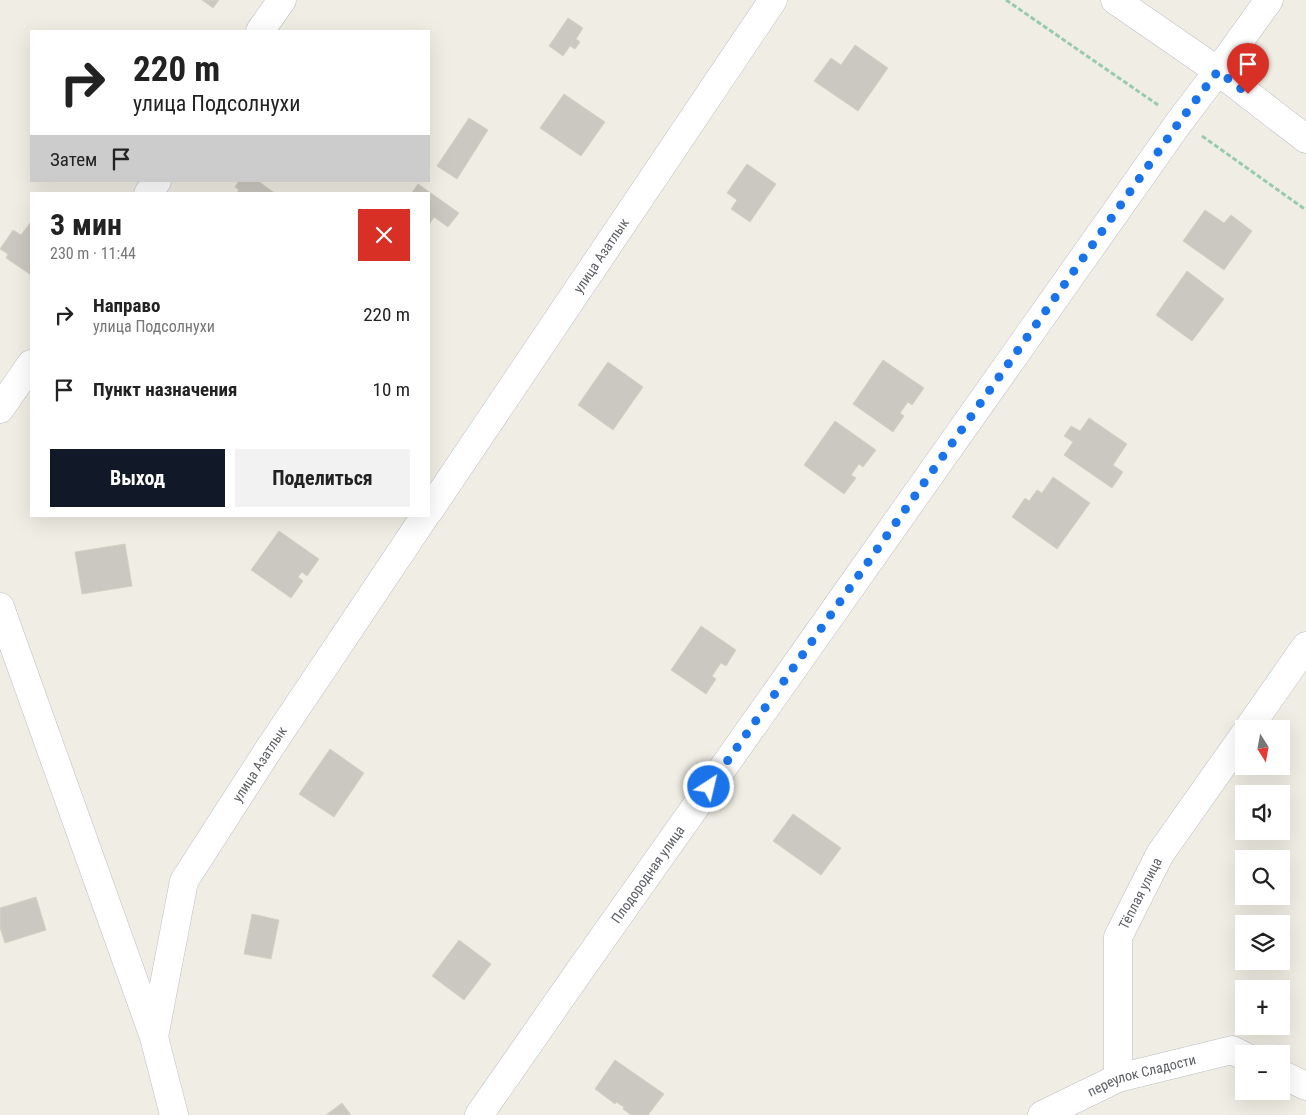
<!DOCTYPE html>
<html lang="ru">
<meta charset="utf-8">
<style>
body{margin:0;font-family:"Roboto Condensed",sans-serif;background:#f2f2f2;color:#222;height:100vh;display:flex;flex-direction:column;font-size:19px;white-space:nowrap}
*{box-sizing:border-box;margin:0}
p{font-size:16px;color:#767676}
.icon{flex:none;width:28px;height:28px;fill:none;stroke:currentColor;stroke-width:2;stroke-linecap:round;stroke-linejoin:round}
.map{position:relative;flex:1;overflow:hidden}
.drawer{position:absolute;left:30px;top:192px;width:400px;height:325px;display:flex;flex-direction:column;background:#fff;border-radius:0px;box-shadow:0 5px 20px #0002}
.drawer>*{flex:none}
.top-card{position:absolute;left:30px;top:30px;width:400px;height:152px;border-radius:0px;box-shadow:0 5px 20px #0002;background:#fff;color:#222;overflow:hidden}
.needle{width:32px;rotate:169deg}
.buttons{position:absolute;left:1235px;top:720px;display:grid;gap:10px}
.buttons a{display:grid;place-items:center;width:55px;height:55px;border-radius:0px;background:#fff;box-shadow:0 5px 20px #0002;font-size:25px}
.pin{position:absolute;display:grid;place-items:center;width:42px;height:42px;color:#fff;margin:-51px -21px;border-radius:50% 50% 50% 0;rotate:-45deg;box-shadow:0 0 5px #0007}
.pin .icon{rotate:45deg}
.me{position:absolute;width:55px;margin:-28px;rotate:35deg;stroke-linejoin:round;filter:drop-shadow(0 0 4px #0008)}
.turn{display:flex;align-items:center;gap:18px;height:105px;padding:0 20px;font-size:22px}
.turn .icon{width:65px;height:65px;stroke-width:2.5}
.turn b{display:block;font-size:35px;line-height:42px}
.then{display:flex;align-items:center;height:48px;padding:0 20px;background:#0003;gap:10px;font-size:19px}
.round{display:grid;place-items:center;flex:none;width:52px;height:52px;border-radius:0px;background:#f2f2f2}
.overview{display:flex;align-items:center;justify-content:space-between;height:85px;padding:0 20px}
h1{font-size:30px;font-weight:700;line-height:38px}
.button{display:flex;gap:10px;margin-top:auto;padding:10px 20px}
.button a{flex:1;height:58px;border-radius:0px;background:#111827;color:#fff;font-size:20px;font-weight:700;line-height:58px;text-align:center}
.button a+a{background:#f2f2f2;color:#222}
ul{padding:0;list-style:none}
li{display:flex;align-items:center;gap:15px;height:75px;padding:0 20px}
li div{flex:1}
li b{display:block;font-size:19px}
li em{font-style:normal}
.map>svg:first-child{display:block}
.building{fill:#cbc8c1;stroke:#d5d1c2}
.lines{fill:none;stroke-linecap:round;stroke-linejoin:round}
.minor-casing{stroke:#bcbdc4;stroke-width:29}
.tertiary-casing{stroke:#bcbdc4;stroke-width:29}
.path{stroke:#98caac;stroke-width:3;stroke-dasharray:5 2.5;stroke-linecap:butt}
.minor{stroke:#fff;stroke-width:28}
.tertiary{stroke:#fff;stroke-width:28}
.route{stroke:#1a73e8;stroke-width:9;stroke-dasharray:0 16.2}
.labels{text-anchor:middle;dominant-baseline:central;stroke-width:4.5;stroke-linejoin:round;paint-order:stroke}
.street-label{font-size:14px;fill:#5c5f66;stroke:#fff}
</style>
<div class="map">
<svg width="1306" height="1115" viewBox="0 0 1306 1115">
<rect width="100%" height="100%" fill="#f0eee4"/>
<path class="building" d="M202,0H219L213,8Z
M568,18L583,28L576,39L580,42L575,49L570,46L563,56L549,46Z
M855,45L888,68L858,111L814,81L831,58L841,65Z
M564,94L605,122L581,156L540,128Z
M469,118L488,130L457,179L437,166Z
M747,164L776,184L750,222L731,209L737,200L727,193Z
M239,181H258L276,194H236L239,190L235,187Z
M418,184L459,213L448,227L434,217L429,225V194H411Z
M1205,210L1224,223L1231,215L1252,231L1224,270L1183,241Z
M30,223L31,224V275L6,258L8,254L0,249L13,230L21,235Z
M1187,271L1224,299L1192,341L1156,315Z
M883,360L924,388L912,405L908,402L900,413L904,416L893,432L853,404Z
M608,362L643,387L613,430L578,405Z
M1089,418L1127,444L1113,465L1123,472L1112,488L1064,455L1073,442L1064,436L1071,426L1080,431Z
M835,421L876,450L863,467L859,464L851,475L856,478L844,494L804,465Z
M1053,477L1090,503L1057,549L1012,517L1025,498L1029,501L1037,490L1042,493Z
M279,531L319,559L307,576L302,572L298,577L303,581L291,598L251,570Z
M125,544L132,586L82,594L75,552Z
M701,626L736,650L726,666L721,663L712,676L716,679L706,694L671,670Z
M330,749L364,773L334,817L299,794Z
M793,814L841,848L821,875L773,841Z
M36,897L46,930L5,943L0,928V908Z
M252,914L279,920L271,959L244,954Z
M459,940L491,964L464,1000L432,976Z
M615,1060L664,1094L648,1115H631L623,1109L624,1107L616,1102L615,1104L595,1089Z
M342,1103L351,1115H326Z"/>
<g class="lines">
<g class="minor-casing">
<g id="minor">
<path d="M260,31L282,0"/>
<path d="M148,194L157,181"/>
<path d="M0,409L31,364"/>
<path id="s1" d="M429,511L773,0"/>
<path d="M0,607L154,1037L174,1115"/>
<path d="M1248,729L1306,646"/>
<path id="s2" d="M154,1037L184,881L267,752L425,516"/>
<path d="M1281,1074L1306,1086"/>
<path id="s3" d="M1118,1078V937L1160,854L1244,735"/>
<path id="s4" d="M479,1115L583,966L1180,121L1218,71L1269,0"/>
<path id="s5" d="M1042,1115L1118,1078L1232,1050L1244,1056"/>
</g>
</g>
<g class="tertiary-casing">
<path id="tertiary" d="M1115,0L1218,71L1306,139"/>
</g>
<path class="path" d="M1006,0L1158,105
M1202,136L1306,210"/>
<use href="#minor" class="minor"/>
<use href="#tertiary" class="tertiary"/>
</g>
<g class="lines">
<path class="route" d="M709,787L1180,121L1218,71L1248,94"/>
</g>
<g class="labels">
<g class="street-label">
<text stroke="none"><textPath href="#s1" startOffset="308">улица Азатлык</textPath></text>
<text stroke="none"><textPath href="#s2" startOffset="298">улица Азатлык</textPath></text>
<text stroke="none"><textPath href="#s4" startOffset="294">Плодородная улица</textPath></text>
<text stroke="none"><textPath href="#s3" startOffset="190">Тёплая улица</textPath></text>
<text stroke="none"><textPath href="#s5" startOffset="108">переулок Сладости</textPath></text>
</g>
</g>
</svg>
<div class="buttons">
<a><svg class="needle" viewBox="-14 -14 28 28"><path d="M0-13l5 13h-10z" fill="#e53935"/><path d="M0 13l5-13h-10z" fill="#767676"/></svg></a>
<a><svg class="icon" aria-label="sound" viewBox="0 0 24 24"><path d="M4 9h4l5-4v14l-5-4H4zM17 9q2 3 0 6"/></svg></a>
<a><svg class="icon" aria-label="search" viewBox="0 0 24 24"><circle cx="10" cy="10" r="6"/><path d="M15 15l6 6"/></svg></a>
<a><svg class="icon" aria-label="layers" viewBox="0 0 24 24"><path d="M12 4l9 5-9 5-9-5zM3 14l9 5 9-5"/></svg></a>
<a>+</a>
<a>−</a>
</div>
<div class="pin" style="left:1248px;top:94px;background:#d93025"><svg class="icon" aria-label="arrive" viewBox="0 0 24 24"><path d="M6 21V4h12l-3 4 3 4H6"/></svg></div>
<svg class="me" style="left:709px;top:787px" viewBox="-20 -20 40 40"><circle r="17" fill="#1a73e8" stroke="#fff" stroke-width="3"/><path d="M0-11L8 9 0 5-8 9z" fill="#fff"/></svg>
<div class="top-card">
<div class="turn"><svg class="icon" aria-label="right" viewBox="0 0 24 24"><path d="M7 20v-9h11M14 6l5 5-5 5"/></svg><div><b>220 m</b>улица Подсолнухи</div></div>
<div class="then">Затем<svg class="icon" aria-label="arrive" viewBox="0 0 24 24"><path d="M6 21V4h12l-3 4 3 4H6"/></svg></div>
</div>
<section class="drawer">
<div class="overview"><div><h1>3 мин</h1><p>230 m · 11:44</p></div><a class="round" style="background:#d93025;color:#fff"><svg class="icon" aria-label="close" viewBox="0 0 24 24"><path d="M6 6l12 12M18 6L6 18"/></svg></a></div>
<ul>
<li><svg class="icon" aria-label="right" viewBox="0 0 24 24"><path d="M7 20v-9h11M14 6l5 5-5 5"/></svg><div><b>Направо</b><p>улица Подсолнухи</p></div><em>220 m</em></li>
<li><svg class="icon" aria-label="arrive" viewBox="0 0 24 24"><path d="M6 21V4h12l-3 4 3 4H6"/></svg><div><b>Пункт назначения</b></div><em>10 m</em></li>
</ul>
<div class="button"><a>Выход</a><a>Поделиться</a></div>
</section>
</div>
